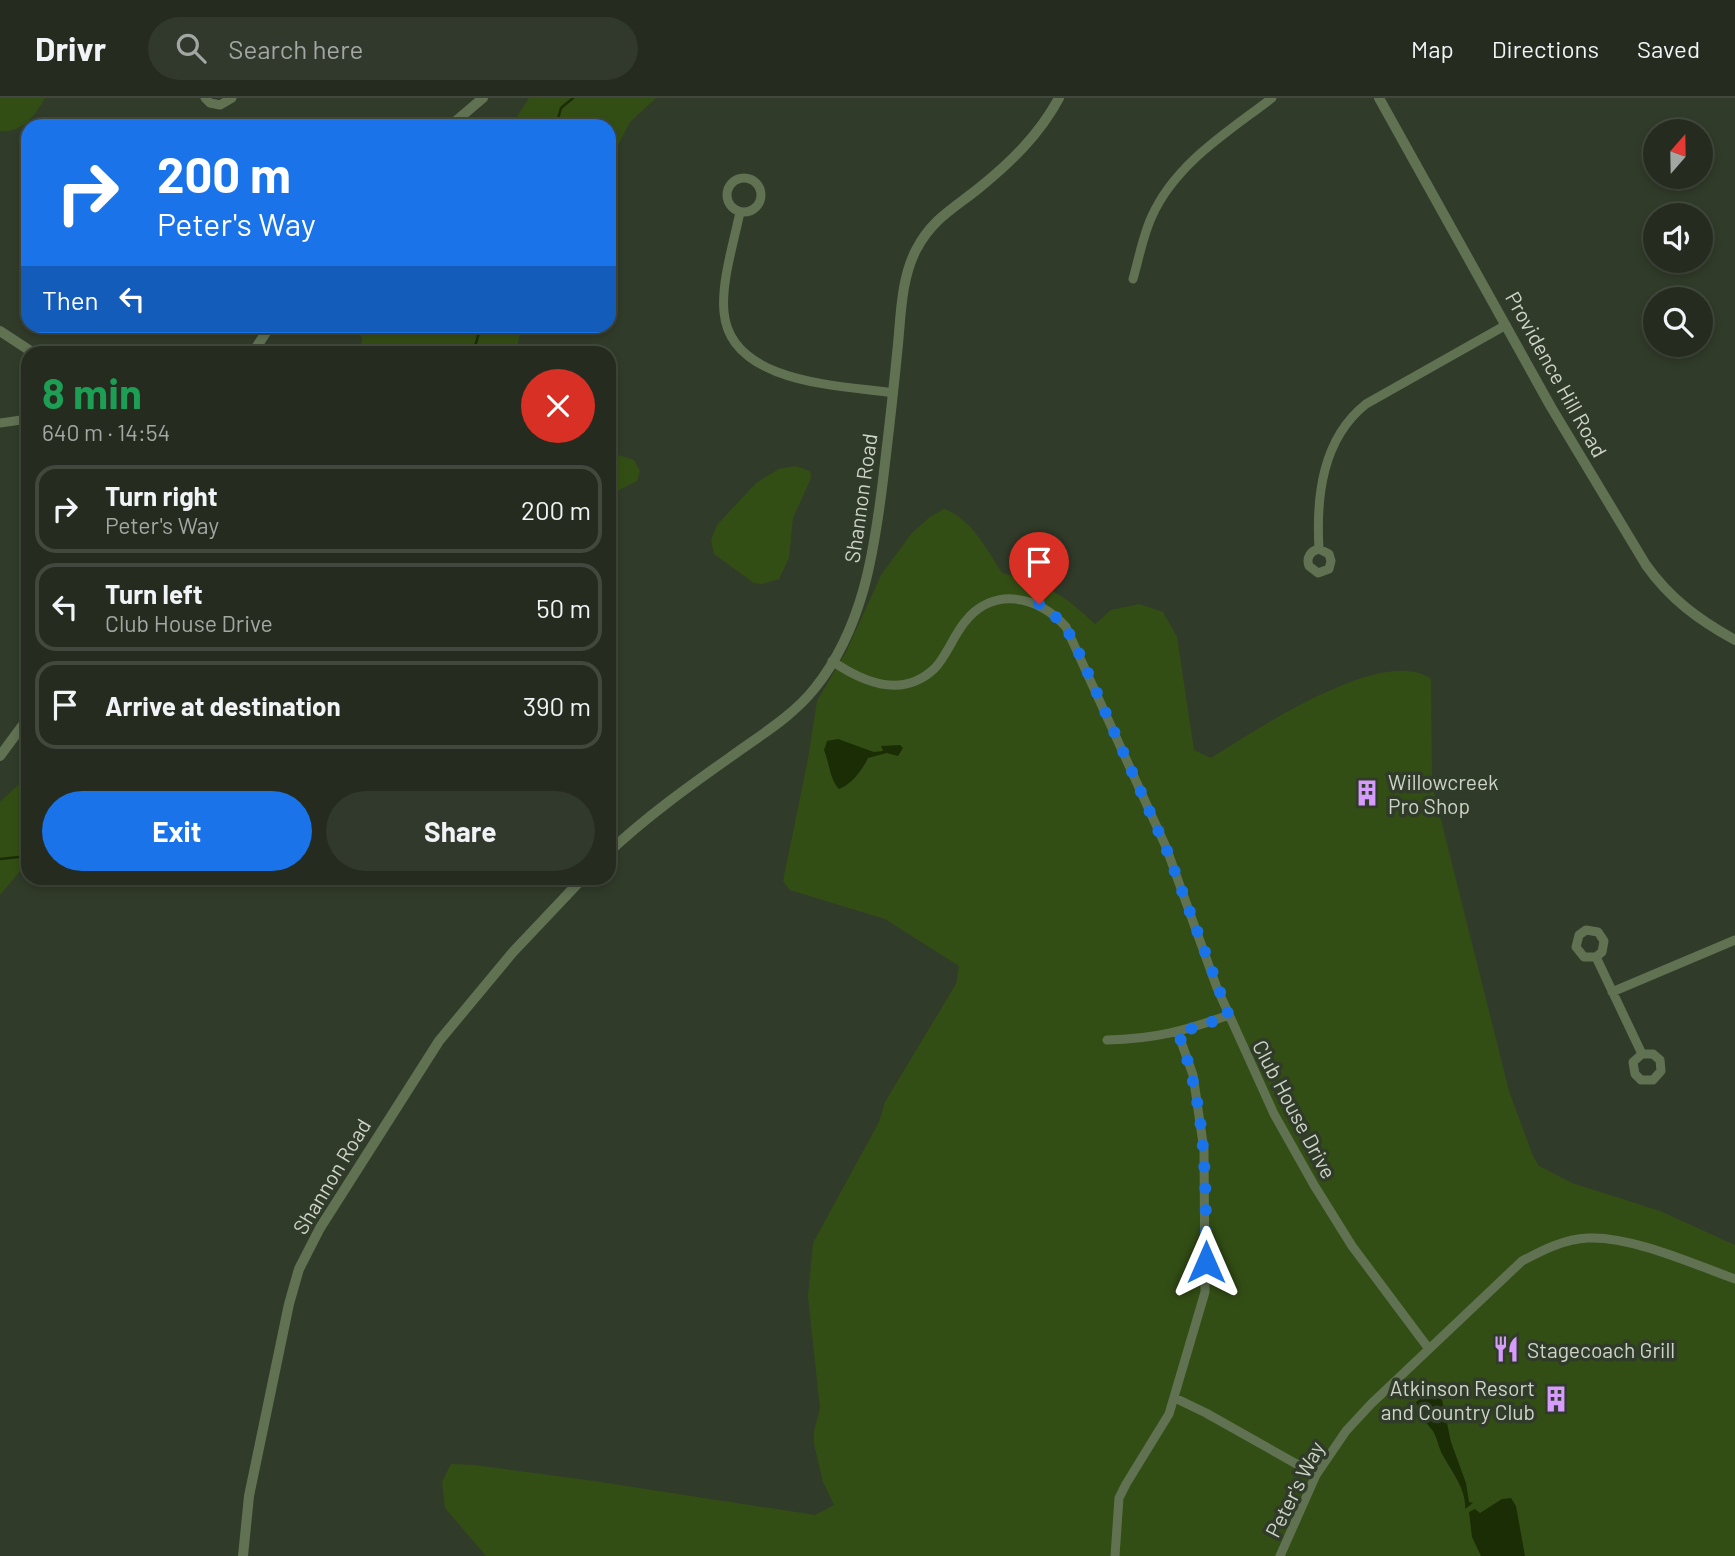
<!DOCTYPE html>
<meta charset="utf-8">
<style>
body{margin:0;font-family:Barlow,sans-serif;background:#31382c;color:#f1f3f6;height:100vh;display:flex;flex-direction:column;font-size:26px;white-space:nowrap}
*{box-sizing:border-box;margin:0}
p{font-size:23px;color:#a3a7a4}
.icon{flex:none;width:38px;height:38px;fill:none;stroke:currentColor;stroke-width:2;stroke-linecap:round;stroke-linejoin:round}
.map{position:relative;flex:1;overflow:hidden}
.drawer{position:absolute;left:21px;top:248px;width:595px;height:539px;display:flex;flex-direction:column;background:#252c1f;border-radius:21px;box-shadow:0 4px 10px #0003,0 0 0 2px #42483d}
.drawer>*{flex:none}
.top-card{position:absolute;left:21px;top:21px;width:595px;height:214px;border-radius:21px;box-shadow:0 4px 10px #0003,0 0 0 2px #42483d;background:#1a73e8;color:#fff;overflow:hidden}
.needle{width:46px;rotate:20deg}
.fabs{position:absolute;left:1643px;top:21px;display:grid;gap:14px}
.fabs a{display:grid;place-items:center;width:70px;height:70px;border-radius:50%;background:#252c1f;box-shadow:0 4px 10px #0003,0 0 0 2px #42483d;font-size:35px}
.pin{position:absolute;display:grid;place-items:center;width:60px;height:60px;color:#fff;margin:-72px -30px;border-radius:50% 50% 50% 0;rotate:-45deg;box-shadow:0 0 7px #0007}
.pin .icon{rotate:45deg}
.me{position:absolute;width:77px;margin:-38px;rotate:0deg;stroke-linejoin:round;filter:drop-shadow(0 0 5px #0008)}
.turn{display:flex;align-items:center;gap:24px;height:147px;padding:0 21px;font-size:32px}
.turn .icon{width:91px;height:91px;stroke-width:2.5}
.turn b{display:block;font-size:49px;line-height:60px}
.then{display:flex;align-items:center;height:66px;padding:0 21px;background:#0003;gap:14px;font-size:26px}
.round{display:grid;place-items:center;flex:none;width:74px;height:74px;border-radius:37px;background:#31382c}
.head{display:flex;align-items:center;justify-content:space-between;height:119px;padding:0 21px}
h1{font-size:42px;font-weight:700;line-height:52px;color:#1e9e55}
.action{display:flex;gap:14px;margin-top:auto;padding:14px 21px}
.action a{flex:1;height:80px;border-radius:42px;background:#1a73e8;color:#fff;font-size:28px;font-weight:700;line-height:80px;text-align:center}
.action a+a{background:#31382c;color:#f1f3f6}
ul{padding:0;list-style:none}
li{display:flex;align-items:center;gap:21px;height:88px;margin:0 14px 10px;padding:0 7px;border:4px solid #42483d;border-radius:21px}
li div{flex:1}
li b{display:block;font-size:26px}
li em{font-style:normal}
header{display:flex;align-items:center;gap:42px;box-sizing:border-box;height:98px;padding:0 35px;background:#252c1f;border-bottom:2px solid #42483d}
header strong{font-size:33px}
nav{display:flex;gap:38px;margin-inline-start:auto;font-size:24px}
.search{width:490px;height:63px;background:#31382c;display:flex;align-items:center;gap:18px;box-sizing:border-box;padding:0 24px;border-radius:38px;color:#a3a7a4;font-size:26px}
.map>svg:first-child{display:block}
.green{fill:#334e15}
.water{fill:#1a2d04}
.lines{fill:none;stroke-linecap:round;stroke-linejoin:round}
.stream{stroke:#1a2d04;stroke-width:2.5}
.minor{stroke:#617253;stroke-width:9}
.tertiary{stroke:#617253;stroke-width:10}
.route{stroke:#1a73e8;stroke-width:12;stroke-dasharray:0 21.6}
.labels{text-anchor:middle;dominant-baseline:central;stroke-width:7;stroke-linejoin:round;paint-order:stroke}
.street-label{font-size:21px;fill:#ced4c9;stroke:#313b29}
.poi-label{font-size:21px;fill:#ced4c9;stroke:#313b29;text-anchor:start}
</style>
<header>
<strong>Drivr</strong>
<div class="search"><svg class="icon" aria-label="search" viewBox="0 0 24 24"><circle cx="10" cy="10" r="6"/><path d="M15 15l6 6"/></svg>Search here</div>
<nav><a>Map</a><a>Directions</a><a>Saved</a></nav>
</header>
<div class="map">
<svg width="1735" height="1458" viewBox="0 0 1735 1458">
<rect width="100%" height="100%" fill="#313b29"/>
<path class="green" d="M0,0H45C34,19 24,34 0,33Z
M529,0H656L630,24L609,65V28H511Z
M357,228H525L519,239L516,256L360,255L362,241Z
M609,354L634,362L640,373L637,383L609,397Z
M795,368L810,373L811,380L793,420L789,460L779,481L762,486L754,485L714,456L711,442L717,427L756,385L779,371Z
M944,411C970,419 988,453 1002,475C1047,487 1061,494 1095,526L1111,512L1139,506L1163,514L1177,539L1194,652L1211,660C1255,633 1383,546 1431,581L1432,686L1509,993L1533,1058L1539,1068L1572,1085L1660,1113L1735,1147V1458H486L445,1410L442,1384L451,1366L474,1367L594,1383L815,1417L834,1407L823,1384L814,1346V1333L820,1310L808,1199L813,1145L879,1024L885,1004L956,886L959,868L885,821L790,792L783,783L808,661L817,603L846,554L881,477L911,436L930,419Z
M28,678V764L0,797V704Z"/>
<path class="water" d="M838,641L874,654L883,653L881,648L900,647L903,650L898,658L887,655L868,660C863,671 851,687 839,691C830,682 829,664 824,652L827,643Z
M1440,1292L1451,1344L1466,1385L1469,1404L1473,1405L1465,1411C1467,1392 1450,1371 1441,1354C1438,1347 1437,1340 1433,1333C1425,1323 1419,1317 1416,1304L1431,1293Z
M1511,1400L1516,1408L1525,1458H1481L1472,1439L1469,1414L1475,1411L1480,1415L1502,1401Z"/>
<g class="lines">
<path class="stream" d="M556,28L561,10L573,0
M470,256L476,245L481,228
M0,761L28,758"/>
<path class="minor" d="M205,0L210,5L220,7L232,0
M727 97a17 17 0 1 1 34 0a17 17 0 1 1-34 0Z
M740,114C734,144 721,184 724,214C730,286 840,287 893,295
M1133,181C1139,160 1143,137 1152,118C1176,65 1228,34 1272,0
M0,325L28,321
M1319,451L1329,456L1331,463L1329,471L1318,475L1309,468C1306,460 1310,453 1319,451C1316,399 1322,341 1366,306L1506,227
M832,563C864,585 903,601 935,570C947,557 953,539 964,525C993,487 1039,498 1066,529L1166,749L1217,890L1274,1016L1314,1087L1352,1148L1429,1251
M1596,859H1584L1576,849L1579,837L1586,832L1598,834L1604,843L1602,854L1596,859L1642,956L1633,964L1635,976L1641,982H1653L1661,973L1660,962L1653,956H1642
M1612,894L1735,842
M1107,942C1155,941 1184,933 1229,917
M1175,1300L1206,1315L1316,1377
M1115,1458L1119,1400L1126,1386L1169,1316L1205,1194L1204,1052L1193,977L1178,935
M1280,1458L1316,1377L1346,1333L1371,1306L1522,1163C1543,1152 1564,1141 1588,1140C1632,1138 1693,1166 1735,1181"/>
<path class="tertiary" d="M1379,0L1551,309L1646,467C1670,501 1699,522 1735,542
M450,28L483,0
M0,233L35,256
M252,256L270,228
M0,658L28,620
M609,754C646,719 688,689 729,660C759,638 792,619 815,590C863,530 874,455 883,382C888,340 893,298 897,256C901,222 900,183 916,152C932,121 953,111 979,90C1011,64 1039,37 1059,0
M243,1458L249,1398L289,1206L299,1171L320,1130L439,943L513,854L583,780"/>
</g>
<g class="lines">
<path class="route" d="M1039,506C1056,517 1066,528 1075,546L1166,750L1229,918L1178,935C1207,1008 1206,1087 1206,1164"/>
</g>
<defs>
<g id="building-bare" transform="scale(2.1)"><path d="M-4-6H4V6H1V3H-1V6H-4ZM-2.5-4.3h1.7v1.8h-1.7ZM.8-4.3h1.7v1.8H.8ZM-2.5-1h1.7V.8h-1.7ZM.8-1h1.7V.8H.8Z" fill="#d59cfb" stroke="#313b29" stroke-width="2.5" paint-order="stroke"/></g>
<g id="restaurant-bare" transform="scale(2.1)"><path d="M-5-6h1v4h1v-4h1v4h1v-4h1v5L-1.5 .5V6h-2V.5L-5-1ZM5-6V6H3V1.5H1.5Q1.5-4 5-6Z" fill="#d59cfb" stroke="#313b29" stroke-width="2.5" paint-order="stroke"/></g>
</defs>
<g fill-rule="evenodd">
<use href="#building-bare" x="1367" y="695"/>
<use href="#restaurant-bare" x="1506" y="1251"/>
<use href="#building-bare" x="1556" y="1301"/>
</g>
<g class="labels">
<g class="street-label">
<text transform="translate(1557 276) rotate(61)">Providence Hill Road</text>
<text transform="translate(860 400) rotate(-82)">Shannon Road</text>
<text transform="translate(1295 1011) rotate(62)">Club House Drive</text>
<text transform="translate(331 1078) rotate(-59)">Shannon Road</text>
<text transform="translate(1294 1391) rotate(-63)">Peter's Way</text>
</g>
<g class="poi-label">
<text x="1388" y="683">Willowcreek<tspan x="1388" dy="24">Pro Shop</tspan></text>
<text x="1527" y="1251">Stagecoach Grill</text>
<text x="1535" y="1289" text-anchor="end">Atkinson Resort<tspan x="1535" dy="24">and Country Club</tspan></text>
</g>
</g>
</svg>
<div class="fabs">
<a><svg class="needle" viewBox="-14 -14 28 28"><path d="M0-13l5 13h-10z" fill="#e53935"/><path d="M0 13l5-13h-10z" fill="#a3a7a4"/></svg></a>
<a><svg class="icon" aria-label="sound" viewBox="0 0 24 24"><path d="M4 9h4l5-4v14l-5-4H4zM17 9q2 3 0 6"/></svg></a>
<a><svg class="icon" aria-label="search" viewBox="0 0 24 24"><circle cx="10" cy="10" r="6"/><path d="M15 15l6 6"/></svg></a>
</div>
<div class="pin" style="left:1039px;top:506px;background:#d93025"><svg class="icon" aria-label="arrive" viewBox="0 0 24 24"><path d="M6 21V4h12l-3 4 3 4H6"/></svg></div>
<svg class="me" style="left:1206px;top:1164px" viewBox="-20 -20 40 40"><path d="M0-17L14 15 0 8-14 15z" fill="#1a73e8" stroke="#fff" stroke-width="4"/></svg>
<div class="top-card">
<div class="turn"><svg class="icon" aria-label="right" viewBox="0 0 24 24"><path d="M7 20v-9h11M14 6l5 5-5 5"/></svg><div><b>200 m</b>Peter's Way</div></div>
<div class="then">Then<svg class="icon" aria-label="left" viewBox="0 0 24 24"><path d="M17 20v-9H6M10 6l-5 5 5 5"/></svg></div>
</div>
<section class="drawer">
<div class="head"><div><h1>8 min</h1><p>640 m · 14:54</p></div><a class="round" style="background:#d93025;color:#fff"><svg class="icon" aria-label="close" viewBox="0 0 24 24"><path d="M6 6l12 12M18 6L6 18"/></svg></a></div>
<ul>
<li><svg class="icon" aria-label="right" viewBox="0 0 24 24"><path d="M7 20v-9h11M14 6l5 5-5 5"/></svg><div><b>Turn right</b><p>Peter's Way</p></div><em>200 m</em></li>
<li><svg class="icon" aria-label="left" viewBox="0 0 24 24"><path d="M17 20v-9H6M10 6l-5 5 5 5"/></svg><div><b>Turn left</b><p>Club House Drive</p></div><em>50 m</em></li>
<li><svg class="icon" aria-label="arrive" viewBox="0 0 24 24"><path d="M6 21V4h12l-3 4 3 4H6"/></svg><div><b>Arrive at destination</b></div><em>390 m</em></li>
</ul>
<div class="action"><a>Exit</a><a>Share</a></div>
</section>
</div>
